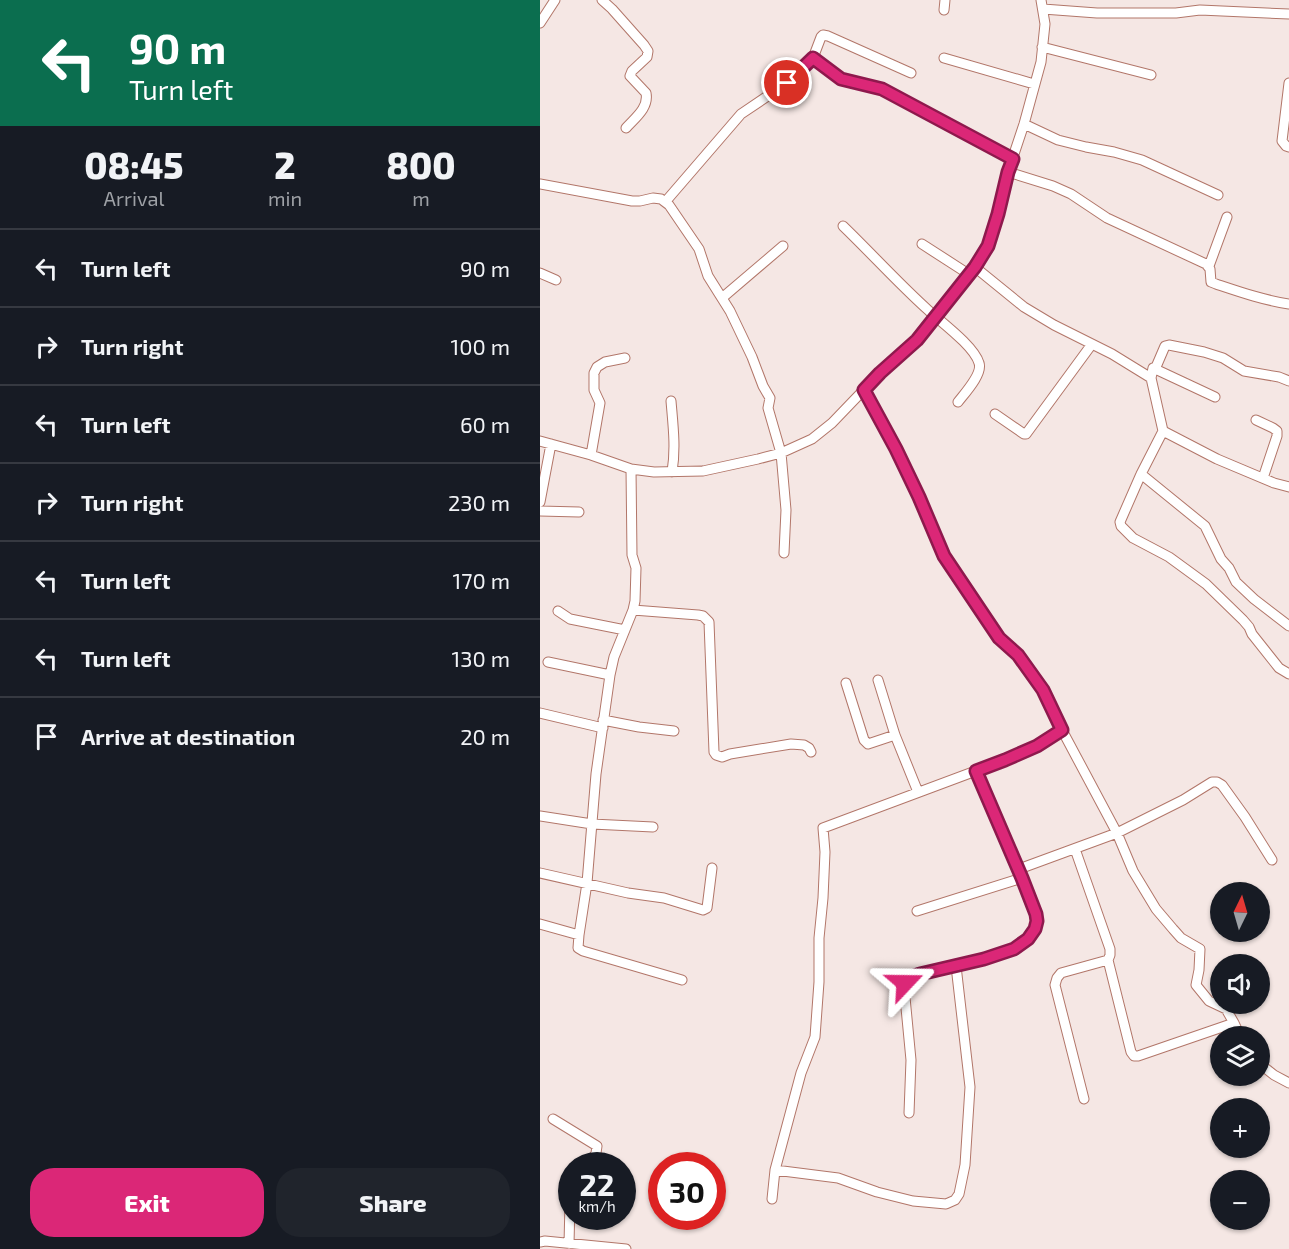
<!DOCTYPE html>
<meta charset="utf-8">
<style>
body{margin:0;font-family:"Exo 2",sans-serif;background:#20242c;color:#f1f3f6;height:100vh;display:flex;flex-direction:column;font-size:22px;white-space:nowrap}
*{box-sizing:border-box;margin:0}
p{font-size:20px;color:#9ea1a6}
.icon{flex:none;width:33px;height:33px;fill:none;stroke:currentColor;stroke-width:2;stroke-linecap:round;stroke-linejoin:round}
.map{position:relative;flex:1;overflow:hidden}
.sheet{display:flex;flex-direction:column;background:#171b24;width:540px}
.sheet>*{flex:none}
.guide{background:#0b6e4f;color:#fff;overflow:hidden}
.needle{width:39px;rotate:5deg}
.buttons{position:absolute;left:670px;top:882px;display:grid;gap:12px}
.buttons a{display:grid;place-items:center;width:60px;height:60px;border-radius:50%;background:#171b24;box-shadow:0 2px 4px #0004;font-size:30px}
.speed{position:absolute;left:18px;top:1152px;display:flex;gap:12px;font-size:30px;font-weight:700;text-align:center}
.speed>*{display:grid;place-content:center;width:78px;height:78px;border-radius:50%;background:#171b24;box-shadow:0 2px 4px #0004;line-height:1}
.speed small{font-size:15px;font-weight:400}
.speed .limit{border:9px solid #d22;background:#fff;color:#111}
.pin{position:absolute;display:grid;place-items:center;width:51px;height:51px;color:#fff;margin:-26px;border:3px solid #fff;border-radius:50%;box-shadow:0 2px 6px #0007}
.me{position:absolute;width:66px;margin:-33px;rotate:67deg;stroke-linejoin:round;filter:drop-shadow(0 0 4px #0008)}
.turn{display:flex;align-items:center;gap:21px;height:126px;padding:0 30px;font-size:27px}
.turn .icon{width:78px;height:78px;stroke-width:2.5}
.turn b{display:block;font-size:42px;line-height:51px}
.eta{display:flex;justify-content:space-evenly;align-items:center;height:102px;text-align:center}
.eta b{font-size:36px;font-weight:800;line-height:42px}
.button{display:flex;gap:12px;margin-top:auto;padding:12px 30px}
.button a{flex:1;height:69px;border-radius:24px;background:#db2777;color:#fff;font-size:24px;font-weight:800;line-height:69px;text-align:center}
.button a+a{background:#20242c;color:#f1f3f6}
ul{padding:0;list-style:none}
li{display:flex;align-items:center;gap:18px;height:78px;padding:0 30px;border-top:2px solid #363941}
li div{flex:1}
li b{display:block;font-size:22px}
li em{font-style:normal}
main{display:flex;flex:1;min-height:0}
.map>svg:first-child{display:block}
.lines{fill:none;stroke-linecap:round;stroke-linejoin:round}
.street-casing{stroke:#b27669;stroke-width:11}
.street{stroke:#fff;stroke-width:9}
.route-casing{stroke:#8e194d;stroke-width:15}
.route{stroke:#db2777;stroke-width:10}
</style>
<main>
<section class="sheet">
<div class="guide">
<div class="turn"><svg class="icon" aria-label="left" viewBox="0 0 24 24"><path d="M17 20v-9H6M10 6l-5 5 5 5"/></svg><div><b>90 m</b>Turn left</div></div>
</div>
<div class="eta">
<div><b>08:45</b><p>Arrival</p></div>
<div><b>2</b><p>min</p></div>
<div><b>800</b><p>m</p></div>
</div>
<ul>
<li><svg class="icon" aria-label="left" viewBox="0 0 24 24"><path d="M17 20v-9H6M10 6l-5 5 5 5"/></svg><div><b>Turn left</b></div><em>90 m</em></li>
<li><svg class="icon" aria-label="right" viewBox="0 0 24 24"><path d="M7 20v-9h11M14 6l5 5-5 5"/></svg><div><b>Turn right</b></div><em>100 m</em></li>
<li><svg class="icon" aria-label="left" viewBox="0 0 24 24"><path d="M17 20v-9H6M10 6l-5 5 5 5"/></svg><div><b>Turn left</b></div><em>60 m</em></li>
<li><svg class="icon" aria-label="right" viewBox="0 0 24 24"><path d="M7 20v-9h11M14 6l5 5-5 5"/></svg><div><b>Turn right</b></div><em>230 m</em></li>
<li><svg class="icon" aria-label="left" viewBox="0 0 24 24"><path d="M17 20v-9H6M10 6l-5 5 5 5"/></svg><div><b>Turn left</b></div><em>170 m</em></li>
<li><svg class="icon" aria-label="left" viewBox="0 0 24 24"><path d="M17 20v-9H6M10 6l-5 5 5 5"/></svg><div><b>Turn left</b></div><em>130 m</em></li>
<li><svg class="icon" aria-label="arrive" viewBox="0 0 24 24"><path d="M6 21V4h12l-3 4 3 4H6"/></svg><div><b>Arrive at destination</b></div><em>20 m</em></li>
</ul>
<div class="button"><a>Exit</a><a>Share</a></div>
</section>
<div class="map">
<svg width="749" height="1249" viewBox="0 0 749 1249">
<rect width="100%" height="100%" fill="#f5e7e4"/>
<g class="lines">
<g class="street-casing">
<path id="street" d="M62,0L72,9L104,45L108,51L107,57L92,71L90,76L106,93C109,108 95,118 86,128
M503,9L557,13H636L660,10L749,14
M404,10L405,0
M0,23L15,0
M502,47L611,75
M273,58L301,79L342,89L473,159
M404,58L494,84
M749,83L742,141L746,146L749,147
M484,124L518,140L546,147L574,152L602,160L678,195
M468,172L513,186L531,194L567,218L666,264L670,269L671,282L676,284C700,292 723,300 749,304
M0,184L92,201H100L113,198L121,199L129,205L159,249L168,276L190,311L212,357L223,386L230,398L228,408L241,453L246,510L244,553
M126,201L201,114L247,83L273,58L281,37L283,35L288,36L371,73
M303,226C331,253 359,284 388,310C401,322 434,346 439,363C443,374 424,394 418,402
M382,244L430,275
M669,266L687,217
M436,268L484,307L514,325L572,354L611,378
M0,273L16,280
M182,298L243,246
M613,368L675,397
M749,381L739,377L704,371L683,358L664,352L629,345L625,346L616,367L613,368L611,378L623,431L677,459L734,483L749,487
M324,390L356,449L379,497L403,556L459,638L478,655L503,690L522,730L577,833L593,871L616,909L633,929L641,938L660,949L659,970L656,985L669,1001L686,1009L694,1023L700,1036
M131,401C133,425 136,448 132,472
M455,414L484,434H486L552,344
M716,420L733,428L737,431V436L723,478
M623,431L601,474L580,522L581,526L593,538L629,557L666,584L703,620L709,627L712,634L739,668L749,674
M0,441L51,455L91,469L114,472L163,471L218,459L241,453L272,439L292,423L340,373L377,341L430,275L448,246L458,214L468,172L484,124L501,62L505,24L501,0
M51,455L60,403L54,390V373L57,367L65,362L85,358
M91,469L92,555L96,568L95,601L93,610L74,657L70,675L56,774L47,883L39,935L38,948L43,951L142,980
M601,474L665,526L681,559L689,568L696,582L714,599L749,626
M0,502L11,444
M0,511L39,512
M93,610L158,615L163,616L169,622L174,752L176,755L182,757L190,754L251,744L264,745L269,748L271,752
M18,611L30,619L85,630
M8,662L70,675
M338,680L355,735L378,792
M306,683L324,740L328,744L355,735
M0,713L63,728
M63,720L99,727L134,731
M0,816L52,824L113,827
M535,849L570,949V955L568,960L521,973L517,978L515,985L544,1099
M479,869L577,833L643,800L672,782H677L682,785L705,817L732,860
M0,873L88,893L124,898L163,910L167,908L172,868
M377,911L482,878
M0,924L39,935
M568,960L591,1052L594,1056H598L694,1023
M720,1064L734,1075L749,1083
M369,1113L371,1060L364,987L365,980L380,974L444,959L474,949L488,939L495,929L497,921L496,914L482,878L436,771
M13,1119L57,1146L56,1153L49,1166
M235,1170L298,1178L337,1192L373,1201L406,1204L415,1200L419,1194L425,1165L430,1087L416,966
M232,1199L235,1170L261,1073L275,1037L279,982V938L283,898L285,852L283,828L465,760L497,746L522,730
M0,1242L5,1241L86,1249
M29,1244L30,1203L32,1198"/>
</g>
<use href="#street" class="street"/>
</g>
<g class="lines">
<g class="route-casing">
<path id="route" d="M247,83L273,58L301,79L342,89L473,159L468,172L458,214L448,246L435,267L377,340L340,373L324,390L356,449L379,497L404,556L459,638L478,655L503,690L522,730L497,746L465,760L436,771L482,878L496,914L497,921L495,929L488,939L474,949L444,959L380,974L365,980V983"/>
</g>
<use href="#route" class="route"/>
</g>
</svg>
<div class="buttons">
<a><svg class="needle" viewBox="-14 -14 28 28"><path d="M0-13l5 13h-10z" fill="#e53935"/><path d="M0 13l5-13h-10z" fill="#9ea1a6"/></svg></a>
<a><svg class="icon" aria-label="sound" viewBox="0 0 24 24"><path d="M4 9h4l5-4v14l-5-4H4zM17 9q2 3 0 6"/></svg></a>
<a><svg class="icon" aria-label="layers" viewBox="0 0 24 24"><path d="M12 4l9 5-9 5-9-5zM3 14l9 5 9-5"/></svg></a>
<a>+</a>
<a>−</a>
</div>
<div class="speed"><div>22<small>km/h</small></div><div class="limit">30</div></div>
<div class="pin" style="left:247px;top:83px;background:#d93025"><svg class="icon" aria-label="arrive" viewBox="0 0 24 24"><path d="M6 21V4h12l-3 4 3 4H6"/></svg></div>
<svg class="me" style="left:365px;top:983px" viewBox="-20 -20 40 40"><path d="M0-17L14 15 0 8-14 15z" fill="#db2777" stroke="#fff" stroke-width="4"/></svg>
</div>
</main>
